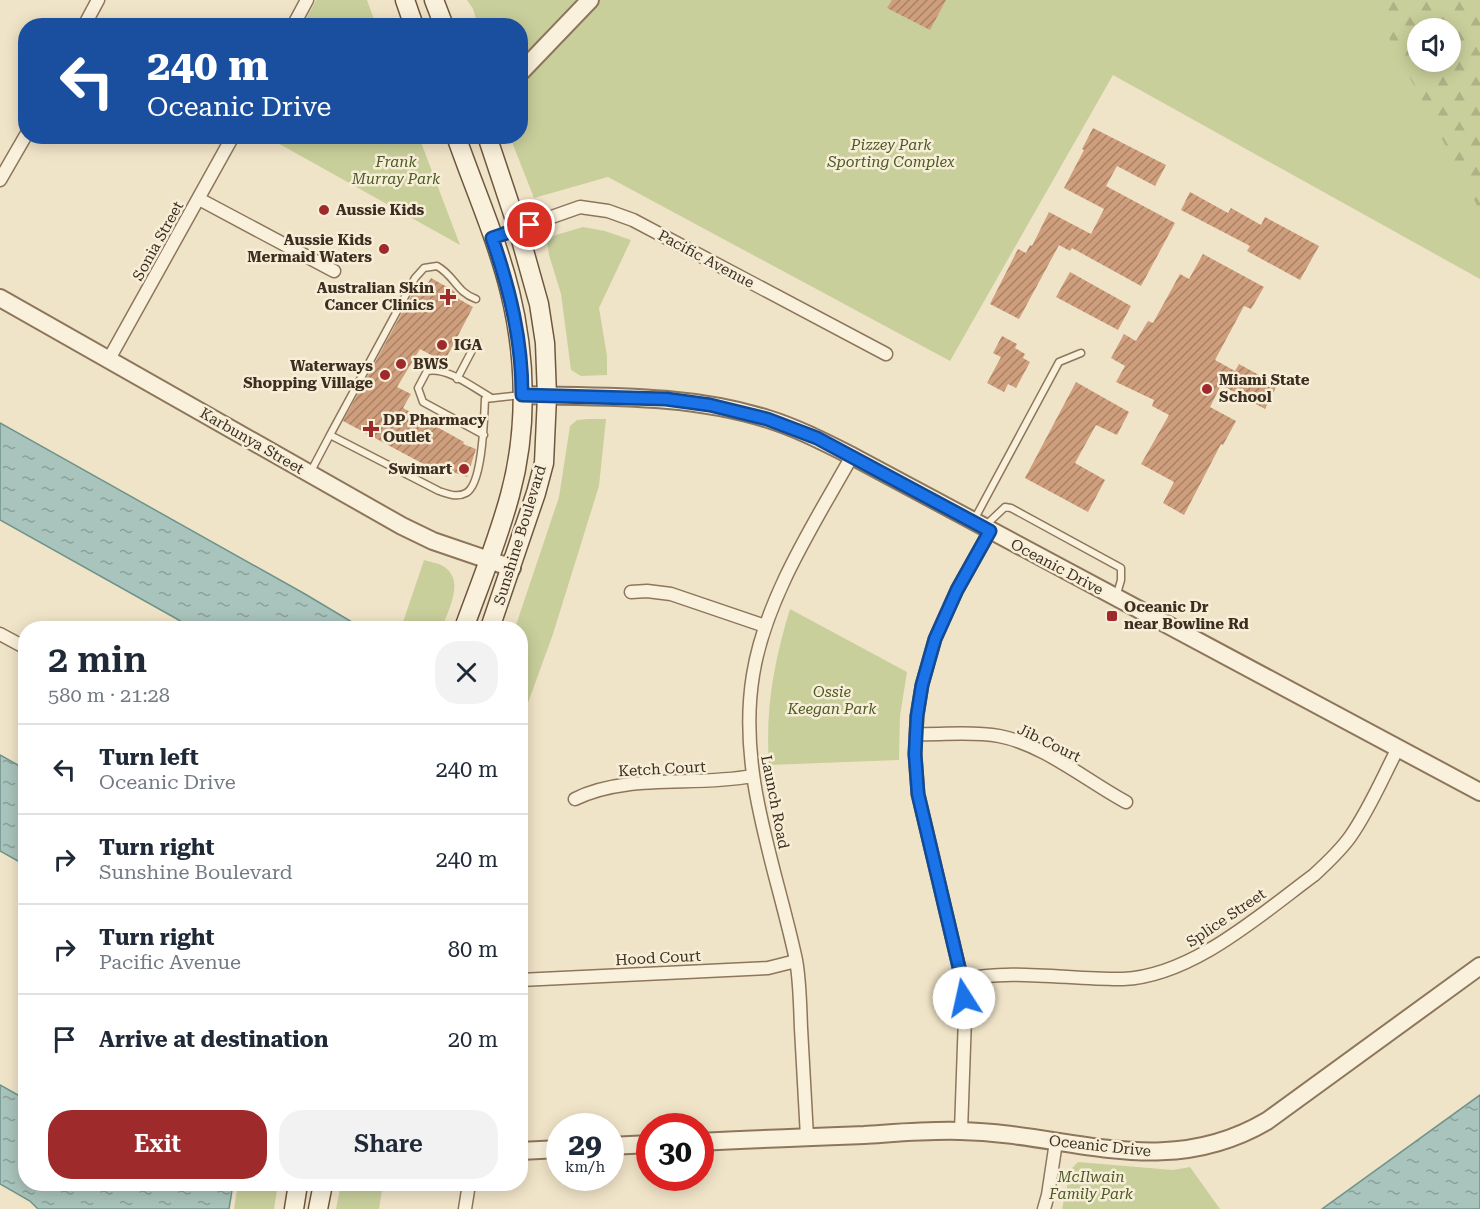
<!DOCTYPE html>
<meta charset="utf-8">
<style>
body{margin:0;font-family:"Roboto Serif",serif;background:#f2f2f3;color:#1f2937;height:100vh;display:flex;flex-direction:column;font-size:22px;white-space:nowrap}
*{box-sizing:border-box;margin:0}
p{font-size:20px;color:#747a83}
.icon{flex:none;width:33px;height:33px;fill:none;stroke:currentColor;stroke-width:2;stroke-linecap:round;stroke-linejoin:round}
.map{position:relative;flex:1;overflow:hidden}
.drawer{position:absolute;left:18px;top:621px;width:510px;height:570px;display:flex;flex-direction:column;background:#fff;border-radius:24px;box-shadow:0 3px 15px #0003}
.drawer>*{flex:none}
.guide{position:absolute;left:18px;top:18px;width:510px;height:126px;border-radius:24px;box-shadow:0 3px 15px #0003;background:#1a4fa0;color:#fff;overflow:hidden}
.buttons{position:absolute;left:1407px;top:18px;display:grid;gap:12px}
.buttons a{display:grid;place-items:center;width:54px;height:54px;border-radius:50%;background:#fff;box-shadow:0 3px 15px #0003;font-size:30px}
.speed{position:absolute;left:546px;top:1113px;display:flex;gap:12px;font-size:30px;font-weight:700;text-align:center}
.speed>*{display:grid;place-content:center;width:78px;height:78px;border-radius:50%;background:#fff;box-shadow:0 3px 15px #0003;line-height:1}
.speed small{font-size:15px;font-weight:400}
.speed .limit{border:9px solid #d22;background:#fff;color:#111}
.pin{position:absolute;display:grid;place-items:center;width:51px;height:51px;color:#fff;margin:-26px;border:3px solid #fff;border-radius:50%;box-shadow:0 2px 6px #0007}
.me{position:absolute;width:66px;margin:-33px;rotate:350deg;stroke-linejoin:round;filter:drop-shadow(0 0 4px #0008)}
.turn{display:flex;align-items:center;gap:21px;height:126px;padding:0 30px;font-size:27px}
.turn .icon{width:78px;height:78px;stroke-width:2.5}
.turn b{display:block;font-size:42px;line-height:51px}
.round{display:grid;place-items:center;flex:none;width:63px;height:63px;border-radius:24px;background:#f2f2f3}
.summary{display:flex;align-items:center;justify-content:space-between;height:102px;padding:0 30px}
h1{font-size:36px;font-weight:600;line-height:45px}
.primary-button{display:flex;gap:12px;margin-top:auto;padding:12px 30px}
.primary-button a{flex:1;height:69px;border-radius:24px;background:#9e2a2b;color:#fff;font-size:24px;font-weight:600;line-height:69px;text-align:center}
.primary-button a+a{background:#f2f2f3;color:#1f2937}
ul{padding:0;list-style:none}
li{display:flex;align-items:center;gap:18px;height:90px;padding:0 30px;border-top:2px solid #e0e1e3}
li div{flex:1}
li b{display:block;font-size:22px}
li em{font-style:normal}
.map>svg:first-child{display:block}
.green{fill:#c9cf9b;fill-rule:evenodd}
.forest{fill:url(#forest-firs);fill-rule:evenodd}
.water{fill:url(#water-ripples);stroke:#6f938a;stroke-width:1.5}
.building{fill:url(#building-hatch)}
.lines{fill:none;stroke-linecap:round;stroke-linejoin:round}
.service-casing{stroke:#8d765c;stroke-width:9}
.minor-casing{stroke:#8d765c;stroke-width:15}
.tertiary-casing{stroke:#8d765c;stroke-width:20}
.secondary-casing{stroke:#6f573f;stroke-width:21}
.service{stroke:#faf1dc;stroke-width:6}
.minor{stroke:#faf1dc;stroke-width:12}
.tertiary{stroke:#faf1dc;stroke-width:16}
.secondary{stroke:#faf1dc;stroke-width:18}
.route-casing{stroke:#114b97;stroke-width:15}
.route{stroke:#1a73e8;stroke-width:10}
.poi-dot{fill:#9e2a2b;stroke:#f7eed8;stroke-width:2}
.labels{text-anchor:middle;dominant-baseline:central;stroke-width:5;stroke-linejoin:round;paint-order:stroke}
.park-label{font-size:15px;font-style:italic;fill:#4d5a26;stroke:#f7eed8}
.poi-label{font-size:15px;font-weight:bold;fill:#3d2e20;stroke:#f7eed8;text-anchor:start}
.street-label{font-size:15px;fill:#3d2e20;stroke:#f7eed8}
</style>
<div class="map">
<svg width="1480" height="1209" viewBox="0 0 1480 1209">
<defs>
<pattern id="forest-firs" width="22" height="20" patternUnits="userSpaceOnUse" patternTransform="scale(1.5)"><rect width="22" height="20" fill="#c9cf9b"/><path d="M5 1l3.5 6h-7zM16 11l3.5 6h-7z" fill="#aeb285"/></pattern>
<pattern id="water-ripples" width="26" height="14" patternUnits="userSpaceOnUse" patternTransform="scale(1.5)"><rect width="26" height="14" fill="#a9c4bc"/><path d="M2 4q2-2 4 0t4 0M15 11q2-2 4 0t4 0" fill="none" stroke="#8ba098"/></pattern>
<pattern id="building-hatch" width="6" height="6" patternUnits="userSpaceOnUse" patternTransform="scale(1.5)"><rect width="6" height="6" fill="#cf9f7d"/><path d="M-1 1l2-2M0 6l6-6M5 7l2-2" fill="none" stroke="#a98266"/></pattern>
</defs>
<rect width="100%" height="100%" fill="#f0e4c8"/>
<path class="green" d="M316,0H367L376,25H303Z
M467,0H1480V279L1113,75L950,361L608,177L534,198L510,137L520,136V26L478,25L473,9ZM1418,28H1450V62H1418Z
M267,137H419L460,245Z
M583,227L605,231L631,240L599,308L607,356V375L581,376L571,370L561,294L549,255L547,241L556,235Z
M588,419H606L599,486L553,634L521,722L520,628H515L559,497L570,426L577,420Z
M424,560C430,562 438,563 443,566C466,580 448,610 442,628H401Z
M790,609L907,672L900,716L899,760L769,765C765,710 774,661 790,609Z
M1078,1162L1173,1170L1190,1167L1220,1209H1062L1071,1169Z
M238,1184H278L274,1209H234Z
M341,1184H383L379,1209H336Z"/>
<path class="forest" d="M1369,0H1480V211ZM1418,28H1450V62H1418Z"/>
<path class="water" d="M0,423L305,594L362,628H191L177,619L0,520Z
M0,755L25,769V865L0,851Z
M0,1085L25,1099L26,1184H233L229,1209H38L30,1201L0,1184Z
M1480,1095V1209H1322Z"/>
<path class="building" d="M892,0H946L930,30L887,8Z
M1093,128L1166,165L1155,186L1117,166L1106,186L1175,223L1141,286L1072,248L1070,251L1059,245L1019,319L990,304L1018,249L1026,253L1030,245L1032,246L1049,212L1091,234L1104,209L1064,188L1084,150L1082,149Z
M1190,192L1228,213L1231,208L1261,225L1265,217L1319,246L1300,280L1247,251L1250,246L1181,210Z
M1203,254L1264,287L1251,309L1244,306L1215,360L1235,371L1239,364L1277,385L1265,409L1221,385L1210,407L1236,421L1223,445L1221,444L1184,515L1163,503L1174,482L1141,464L1169,415L1152,406L1154,400L1116,382L1125,366L1111,358L1124,334L1136,341L1148,321L1153,323L1180,274L1189,279Z
M1070,272L1131,306L1118,330L1056,297Z
M431,278L454,291L457,298L473,307L444,362L420,349L397,387L411,394L403,408L464,442L463,444L476,449L467,477L433,465L431,468L343,421L415,289L422,293Z
M1002,336L1017,344L1015,348L1025,354L1023,358L1030,362L1016,388L1008,384L1004,392L987,383L1001,357L993,353Z
M1076,382L1129,412L1117,435L1096,425L1075,463L1105,480L1088,512L1025,478Z"/>
<g class="lines">
<g class="service-casing">
<path id="service" d="M457,379L477,341
M330,435L415,278L424,268L437,266C455,276 456,292 476,299
M484,435L423,402L418,388L427,371C448,367 472,387 490,397
M310,473L330,435L439,491C448,494 457,498 466,493C483,484 484,418 485,399L521,395
M974,520L1059,362L1081,353
M986,525L1005,507L1011,508L1121,568V580L1117,594"/>
</g>
<g class="minor-casing">
<path id="minor" d="M84,26L98,0
M293,26L307,0
M0,180L26,135
M199,199L334,271
M492,238L580,207L608,211L633,220L886,354
M109,359L233,136
M631,592L647,591L671,594L765,626
M0,634L26,648
M916,734C943,735 972,731 999,736C1043,744 1087,781 1126,802
M575,799C627,773 695,787 752,776
M520,980L768,968L796,961
M962,980C1009,968 1072,980 1123,979C1192,976 1260,915 1314,875C1327,863 1340,851 1350,837C1369,810 1382,779 1397,750
M961,1131L965,1017L962,980L918,794L915,754L917,716L922,685L935,639L957,590L990,531
M807,1137C805,1101 803,1064 801,1028C800,1005 800,982 796,960C776,866 737,772 753,675C765,599 815,522 852,456
M465,1209L469,1184
M1044,1209L1048,1195L1056,1142"/>
</g>
<g class="tertiary-casing">
<path id="tertiary" d="M520,73L590,0
M0,298L402,526L433,541L512,568
M523,395C605,397 689,394 768,419C797,428 824,442 852,456L1480,792
M700,1142C755,1139 810,1137 864,1135C896,1133 928,1130 960,1131C1069,1133 1163,1182 1267,1121L1480,966
M610,1146L650,1144
M520,1151L560,1149"/>
</g>
<g class="secondary-casing">
<path id="secondary" d="M405,0L414,26
M434,0L444,26
M456,136C474,188 497,239 510,292C526,357 528,429 510,495C498,540 480,584 464,628
M487,136L518,229L539,304L545,343L547,396L544,463L536,493L490,628
M294,1209L298,1184
M318,1209L323,1184"/>
</g>
<use href="#service" class="service"/>
<use href="#minor" class="minor"/>
<use href="#tertiary" class="tertiary"/>
<use href="#secondary" class="secondary"/>
</g>
<g class="lines">
<g class="route-casing">
<path id="route" d="M530,225L492,238C510,290 522,340 522,395L666,399L710,405L767,419L817,438L990,531L957,590L935,639L922,685L917,716L915,754L918,794L962,980L964,998"/>
</g>
<use href="#route" class="route"/>
</g>
<g class="poi-dot">
<circle cx="324" cy="210" r="6"/>
<circle cx="384" cy="249" r="6"/>
<path d="M445 288h6v6h6v6h-6v6h-6v-6h-6v-6h6z"/>
<circle cx="442" cy="345" r="6"/>
<circle cx="401" cy="364" r="6"/>
<circle cx="385" cy="375" r="6"/>
<circle cx="1207" cy="389" r="6"/>
<path d="M368 420h6v6h6v6h-6v6h-6v-6h-6v-6h6z"/>
<circle cx="464" cy="469" r="6"/>
<rect x="1106" y="610" width="12" height="12" rx="3"/>
</g>
<g class="labels">
<g class="park-label">
<text x="891" y="145">Pizzey Park<tspan x="891" dy="17">Sporting Complex</tspan></text>
<text x="396" y="162">Frank<tspan x="396" dy="17">Murray Park</tspan></text>
<text x="832" y="692">Ossie<tspan x="832" dy="17">Keegan Park</tspan></text>
<text x="1091" y="1177">McIlwain<tspan x="1091" dy="17">Family Park</tspan></text>
</g>
<g class="poi-label">
<text x="336" y="210">Aussie Kids</text>
<text x="372" y="240" text-anchor="end">Aussie Kids<tspan x="372" dy="17">Mermaid Waters</tspan></text>
<text x="434" y="288" text-anchor="end">Australian Skin<tspan x="434" dy="17">Cancer Clinics</tspan></text>
<text x="454" y="345">IGA</text>
<text x="413" y="364">BWS</text>
<text x="373" y="366" text-anchor="end">Waterways<tspan x="373" dy="17">Shopping Village</tspan></text>
<text x="1219" y="380">Miami State<tspan x="1219" dy="17">School</tspan></text>
<text x="383" y="420">DP Pharmacy<tspan x="383" dy="17">Outlet</tspan></text>
<text x="452" y="469" text-anchor="end">Swimart</text>
<text x="1124" y="607">Oceanic Dr<tspan x="1124" dy="17">near Bowline Rd</tspan></text>
</g>
<g class="street-label">
<text transform="translate(158 241) rotate(-61)">Sonia Street</text>
<text transform="translate(706 259) rotate(28)">Pacific Avenue</text>
<text transform="translate(252 441) rotate(30)">Karbunya Street</text>
<text transform="translate(520 535) rotate(-73)">Sunshine Boulevard</text>
<text transform="translate(1057 567) rotate(28)">Oceanic Drive</text>
<text transform="translate(1049 743) rotate(26)">Jib Court</text>
<text transform="translate(662 769) rotate(-3)">Ketch Court</text>
<text transform="translate(775 802) rotate(79)">Launch Road</text>
<text transform="translate(1226 918) rotate(-34)">Splice Street</text>
<text transform="translate(658 958) rotate(-3)">Hood Court</text>
<text transform="translate(1100 1146) rotate(6)">Oceanic Drive</text>
</g>
</g>
</svg>
<div class="buttons">
<a><svg class="icon" aria-label="sound" viewBox="0 0 24 24"><path d="M4 9h4l5-4v14l-5-4H4zM17 9q2 3 0 6"/></svg></a>
</div>
<div class="speed"><div>29<small>km/h</small></div><div class="limit">30</div></div>
<div class="pin" style="left:530px;top:225px;background:#d93025"><svg class="icon" aria-label="arrive" viewBox="0 0 24 24"><path d="M6 21V4h12l-3 4 3 4H6"/></svg></div>
<svg class="me" style="left:964px;top:998px" viewBox="-20 -20 40 40"><circle r="19" fill="#fff"/><path d="M0-13L10 11 0 6-10 11z" fill="#1a73e8"/></svg>
<div class="guide">
<div class="turn"><svg class="icon" aria-label="left" viewBox="0 0 24 24"><path d="M17 20v-9H6M10 6l-5 5 5 5"/></svg><div><b>240 m</b>Oceanic Drive</div></div>
</div>
<section class="drawer">
<div class="summary"><div><h1>2 min</h1><p>580 m · 21:28</p></div><a class="round"><svg class="icon" aria-label="close" viewBox="0 0 24 24"><path d="M6 6l12 12M18 6L6 18"/></svg></a></div>
<ul>
<li><svg class="icon" aria-label="left" viewBox="0 0 24 24"><path d="M17 20v-9H6M10 6l-5 5 5 5"/></svg><div><b>Turn left</b><p>Oceanic Drive</p></div><em>240 m</em></li>
<li><svg class="icon" aria-label="right" viewBox="0 0 24 24"><path d="M7 20v-9h11M14 6l5 5-5 5"/></svg><div><b>Turn right</b><p>Sunshine Boulevard</p></div><em>240 m</em></li>
<li><svg class="icon" aria-label="right" viewBox="0 0 24 24"><path d="M7 20v-9h11M14 6l5 5-5 5"/></svg><div><b>Turn right</b><p>Pacific Avenue</p></div><em>80 m</em></li>
<li><svg class="icon" aria-label="arrive" viewBox="0 0 24 24"><path d="M6 21V4h12l-3 4 3 4H6"/></svg><div><b>Arrive at destination</b></div><em>20 m</em></li>
</ul>
<div class="primary-button"><a>Exit</a><a>Share</a></div>
</section>
</div>
